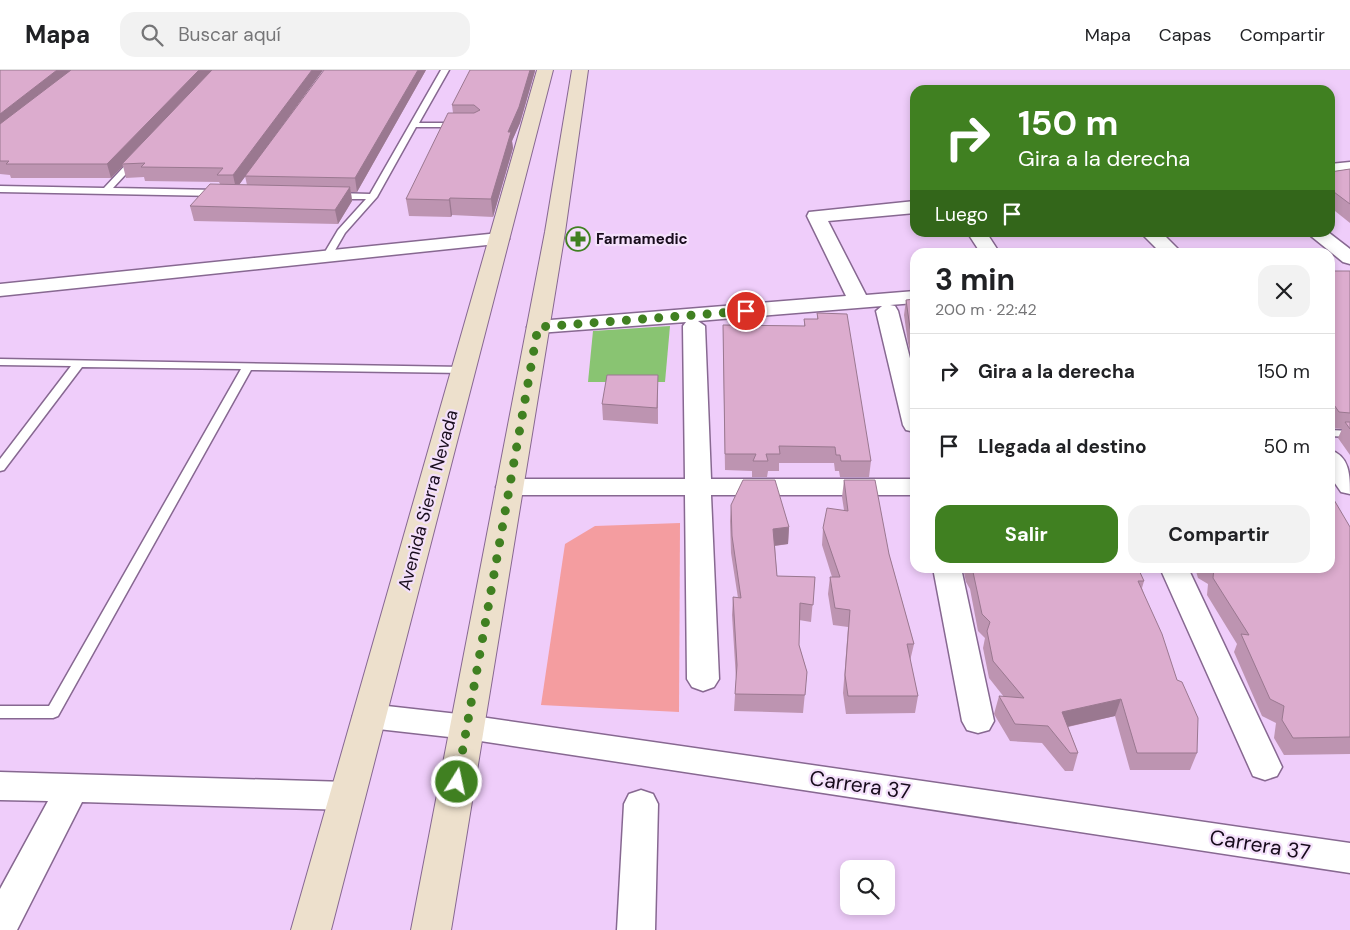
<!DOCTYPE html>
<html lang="es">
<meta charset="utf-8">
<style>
body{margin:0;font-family:"DM Sans",sans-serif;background:#f2f2f2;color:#202124;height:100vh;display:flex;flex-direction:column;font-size:19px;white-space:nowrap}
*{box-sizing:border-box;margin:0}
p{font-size:16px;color:#757577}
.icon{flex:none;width:28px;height:28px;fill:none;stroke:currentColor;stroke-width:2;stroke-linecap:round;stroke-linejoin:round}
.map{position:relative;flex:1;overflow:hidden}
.panel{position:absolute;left:910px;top:178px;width:425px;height:325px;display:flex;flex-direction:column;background:#fff;border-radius:15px;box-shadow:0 2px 8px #0003}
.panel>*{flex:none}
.banner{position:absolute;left:910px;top:15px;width:425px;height:152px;border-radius:15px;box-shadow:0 2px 8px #0003;background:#408021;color:#fff;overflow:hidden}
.buttons{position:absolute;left:840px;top:790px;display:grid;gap:10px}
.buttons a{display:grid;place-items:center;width:55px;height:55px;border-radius:10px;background:#fff;box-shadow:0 2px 8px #0003;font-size:25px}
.pin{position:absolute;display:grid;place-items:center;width:42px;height:42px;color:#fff;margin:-21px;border:2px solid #fff;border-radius:50%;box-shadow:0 1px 5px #0007}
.me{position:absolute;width:55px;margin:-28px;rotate:10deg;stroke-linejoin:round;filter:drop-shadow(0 0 4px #0008)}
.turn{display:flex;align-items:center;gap:18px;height:105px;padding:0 25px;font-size:22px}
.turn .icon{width:65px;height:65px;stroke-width:2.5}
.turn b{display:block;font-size:35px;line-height:42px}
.then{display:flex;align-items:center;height:48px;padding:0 25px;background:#0003;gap:10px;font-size:19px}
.round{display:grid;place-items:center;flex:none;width:52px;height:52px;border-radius:15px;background:#f2f2f2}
.headline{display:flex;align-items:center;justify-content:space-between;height:85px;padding:0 25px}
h1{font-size:30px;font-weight:700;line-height:38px}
.cta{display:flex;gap:10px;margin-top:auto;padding:10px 25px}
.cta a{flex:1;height:58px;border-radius:15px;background:#408021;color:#fff;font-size:20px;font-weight:700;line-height:58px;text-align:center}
.cta a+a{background:#f2f2f2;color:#202124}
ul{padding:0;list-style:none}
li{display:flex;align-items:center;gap:15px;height:75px;padding:0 25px;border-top:1px solid #e0e0e0}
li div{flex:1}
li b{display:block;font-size:19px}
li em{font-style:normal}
header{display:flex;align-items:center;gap:30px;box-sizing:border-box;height:70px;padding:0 25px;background:#fff;border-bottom:1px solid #e0e0e0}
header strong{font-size:24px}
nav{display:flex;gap:28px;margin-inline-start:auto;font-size:18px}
.search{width:350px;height:45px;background:#f2f2f2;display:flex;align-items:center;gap:12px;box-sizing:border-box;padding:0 18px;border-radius:15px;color:#757577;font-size:19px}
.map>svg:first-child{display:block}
.green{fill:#f49da0}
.water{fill:#89c472}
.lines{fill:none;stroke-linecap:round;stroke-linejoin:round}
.service-casing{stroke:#876891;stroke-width:3}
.minor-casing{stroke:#876891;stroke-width:3}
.secondary-casing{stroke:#876891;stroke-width:2}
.service{fill:#fff;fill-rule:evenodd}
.minor{fill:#fff;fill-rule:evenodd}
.secondary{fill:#ede0cc;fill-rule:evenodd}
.wall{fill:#bd94b1}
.shaded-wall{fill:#9a7890}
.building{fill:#dcacce;stroke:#9a7890}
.route{stroke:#408021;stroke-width:9;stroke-dasharray:0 16.2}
.labels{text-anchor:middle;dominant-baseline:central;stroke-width:4.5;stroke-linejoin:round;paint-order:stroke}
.far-poi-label{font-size:15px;font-weight:bold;fill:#180c1c;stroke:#f4e0fb;text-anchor:start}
.street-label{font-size:18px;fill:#180c1c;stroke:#f4e0fb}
.near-street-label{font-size:21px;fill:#180c1c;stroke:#f4e0fb}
</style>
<header>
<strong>Mapa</strong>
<div class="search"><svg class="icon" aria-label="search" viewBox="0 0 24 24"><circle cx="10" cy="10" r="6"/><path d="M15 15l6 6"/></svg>Buscar aquí</div>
<nav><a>Mapa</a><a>Capas</a><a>Compartir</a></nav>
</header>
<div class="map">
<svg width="1350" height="860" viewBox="0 0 1350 860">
<rect width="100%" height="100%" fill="#efcdfa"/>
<path class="green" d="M680,453L679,642L541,635L565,474L595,456Z"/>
<path class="water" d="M670,256L665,312H588L593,261Z"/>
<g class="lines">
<g class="service-casing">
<path id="service" d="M441,0H449L419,53H460L464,55L460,57H416L377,127L345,163L330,189H324L322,187L338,160L366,129H336L332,126L336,123L370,124Z
M132,88L139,90L113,118L218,120L222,123L218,126L0,122V116L104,118Z
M0,289L464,297L469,300L464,303L251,300L58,646L53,648H0V636H49L241,299L82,297L4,400L0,401V389L71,296L0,295Z
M1330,360L1350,361V367L1330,366Z"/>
</g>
<g class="minor-casing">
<path id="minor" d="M1350,92V102L1330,104V94Z
M915,131V143L828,151L866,225L915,221V233L890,235L895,236L898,241L915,308V362L906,360L903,355L876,241L882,236L698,251L705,256L711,409H915V425H711L719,609L714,617L703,621L692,617L687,609L685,425H509L500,423L496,417L500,411L509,409H685L683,256L686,252L538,263L530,262L527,257L530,252L538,251L846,226L807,146L809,142Z
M967,162H986L999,182H980Z
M1140,162H1161L1181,182H1160Z
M1306,162H1328L1350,179V194L1343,192Z
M499,163L506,165L509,169L506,173L0,226V214Z
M1330,380C1350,386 1350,406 1350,424L1341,422L1330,406Z
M933,498H961L994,651L989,660L978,663L967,660L962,651Z
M1160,498H1188L1282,697L1277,706L1265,710L1253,706Z
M369,634L467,645L1350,773V803L467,669L369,658L358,655L353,646L358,637Z
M0,702L347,712L359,716L364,726L359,736L347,740L82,732L17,860H0V819L48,731L0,730Z
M641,720L653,724L658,734L655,860H617L624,734L629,724Z"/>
</g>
<g class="secondary-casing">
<path id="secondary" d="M537,0H553L331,860H291Z
M572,0H588L565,162L451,860H411L545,162Z"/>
</g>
<use href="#service" class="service"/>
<use href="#minor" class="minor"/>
<use href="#secondary" class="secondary"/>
</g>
<path class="wall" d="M0,0H323L239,115H247L245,106L324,0H426L357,122H351L352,131L338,154L194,151L190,136L220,114L219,112L145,111L144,107L126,108L123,96L111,108H11L10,105L0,104Z
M535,1L520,53L512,71L513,78L493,147L452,145L451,147L409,146L406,129L453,43L452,35Z
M1350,99V153L1330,137V102Z
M1330,201H1350V385L1338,368L1342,359L1332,358L1330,355Z
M915,229V300L908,273L904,245L906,230Z
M817,243L871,391L869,407H840L839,401H835L834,393H779V401H768L767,407H752V401L725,400L723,270V255L804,256V249H817Z
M658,321V354L603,350L602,334Z
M844,410L889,484L914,574L910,591L918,626L915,643L846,644L843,623L848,557L833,555L828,524L830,507H832L822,475L823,458L844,440L842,427Z
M731,435L789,457L788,474L775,476L777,506L815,507L811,552L799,550V575L807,602L803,643L734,641L736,609L732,545L733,527L738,528L731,483L730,451Z
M1350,457V684L1284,685L1274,668L1276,653L1262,646L1234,582L1237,574L1207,525L1208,514L1198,508L1195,498H1330Z
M963,498H1138L1144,511L1142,518L1197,683L1190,700H1130L1115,646L1068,657L1078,683L1073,701H1065L1042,673L1010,671L994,644L999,626L1004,627L989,608L983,578L985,568L978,561L970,519L966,512Z"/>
<path class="shaded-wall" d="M57,0H76L0,61V44Z
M199,0H213L122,94L123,96L111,108L107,94Z
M312,0H323L236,119L233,105Z
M418,0H426L357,122L355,108Z
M530,0H535V1L520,53L512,71L513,78L493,147L491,129L508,62Z
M350,117L352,131L338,154L335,140Z
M450,128L452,145L451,147L449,130Z
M789,457L788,474L772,476L773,459Z
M1121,629L1115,646L1057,659L1062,642Z"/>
<path class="building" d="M0,0H57L0,44Z
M71,0H199L107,94H6L9,91H0V54Z
M212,0H312L233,105H217L223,98L141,97L145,93L122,94Z
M324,0H418L355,108L245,106Z
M470,0H530L519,37L508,62H511L491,129L450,128L449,130L406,129L448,43H474L480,40L474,35H452Z
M1350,99V134L1330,119V116L1333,115L1330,113V102Z
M210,114L350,117L335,140L190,136Z
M1330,201H1350V343L1339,342L1330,329Z
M915,229V276L910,258L906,230Z
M817,243L847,244L871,391H841L840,385H836L835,377L779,376L780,384H766L768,391H753L756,384H725L723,255L805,256L804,249H818Z
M607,305H658L657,338L602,334Z
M1345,352H1350V359Z
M743,410H775L789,457L773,459L777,506L815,507L813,535L800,533L799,575L807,602L805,625L735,624L737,595L733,527L741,528L732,466L731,435Z
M844,410H875L889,484L914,574H907L918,626H848L845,605L850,540L835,538L830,507H840L823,458L827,438L848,441Z
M1330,423L1350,457V667L1293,668L1282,650L1284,636L1270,629L1241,564L1249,565L1213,508L1214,498H1330Z
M971,498H1138L1144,511H1138L1162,564L1177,610L1182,612L1198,648L1197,683H1137L1121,629L1062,642L1078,683H1070L1048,656L1015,654L999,626L1024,628L993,591L987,561L990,552L982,544L973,502Z"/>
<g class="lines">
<path class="route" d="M457,712L538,257L746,241"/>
</g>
<defs>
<g id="pharmacy-ring" transform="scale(1.25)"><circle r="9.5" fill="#f4e0fb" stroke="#408021" stroke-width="1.5"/><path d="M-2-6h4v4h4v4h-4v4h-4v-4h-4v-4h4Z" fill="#408021"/></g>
</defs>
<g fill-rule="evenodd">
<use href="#pharmacy-ring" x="578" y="169"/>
</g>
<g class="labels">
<g class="far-poi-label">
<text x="596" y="169">Farmamedic</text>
</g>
<g class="street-label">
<text transform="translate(428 430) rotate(-75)">Avenida Sierra Nevada</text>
</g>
<g class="near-street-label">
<text transform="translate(860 715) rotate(8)">Carrera 37</text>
<text transform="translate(1260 775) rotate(9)">Carrera 37</text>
</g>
</g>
</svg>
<div class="buttons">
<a><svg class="icon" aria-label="search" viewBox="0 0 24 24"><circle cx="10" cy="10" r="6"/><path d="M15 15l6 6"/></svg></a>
</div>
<div class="pin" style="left:746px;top:241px;background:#d93025"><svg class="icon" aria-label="arrive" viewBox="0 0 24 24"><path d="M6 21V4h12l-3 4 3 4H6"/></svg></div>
<svg class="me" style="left:457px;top:712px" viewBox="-20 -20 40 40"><circle r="17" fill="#408021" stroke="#fff" stroke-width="3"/><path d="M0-11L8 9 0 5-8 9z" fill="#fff"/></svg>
<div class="banner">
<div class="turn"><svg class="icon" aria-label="right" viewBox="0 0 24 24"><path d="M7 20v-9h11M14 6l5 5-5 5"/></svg><div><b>150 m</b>Gira a la derecha</div></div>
<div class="then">Luego<svg class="icon" aria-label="arrive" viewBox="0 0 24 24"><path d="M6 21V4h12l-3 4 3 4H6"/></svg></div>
</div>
<section class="panel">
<div class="headline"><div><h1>3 min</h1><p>200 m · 22:42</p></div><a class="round"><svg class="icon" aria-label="close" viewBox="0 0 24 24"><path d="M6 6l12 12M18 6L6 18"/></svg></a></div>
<ul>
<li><svg class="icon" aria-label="right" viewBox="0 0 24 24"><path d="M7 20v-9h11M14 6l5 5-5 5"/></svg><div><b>Gira a la derecha</b></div><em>150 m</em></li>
<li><svg class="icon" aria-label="arrive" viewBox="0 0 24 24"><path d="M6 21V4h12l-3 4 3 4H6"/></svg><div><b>Llegada al destino</b></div><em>50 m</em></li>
</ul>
<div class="cta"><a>Salir</a><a>Compartir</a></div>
</section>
</div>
